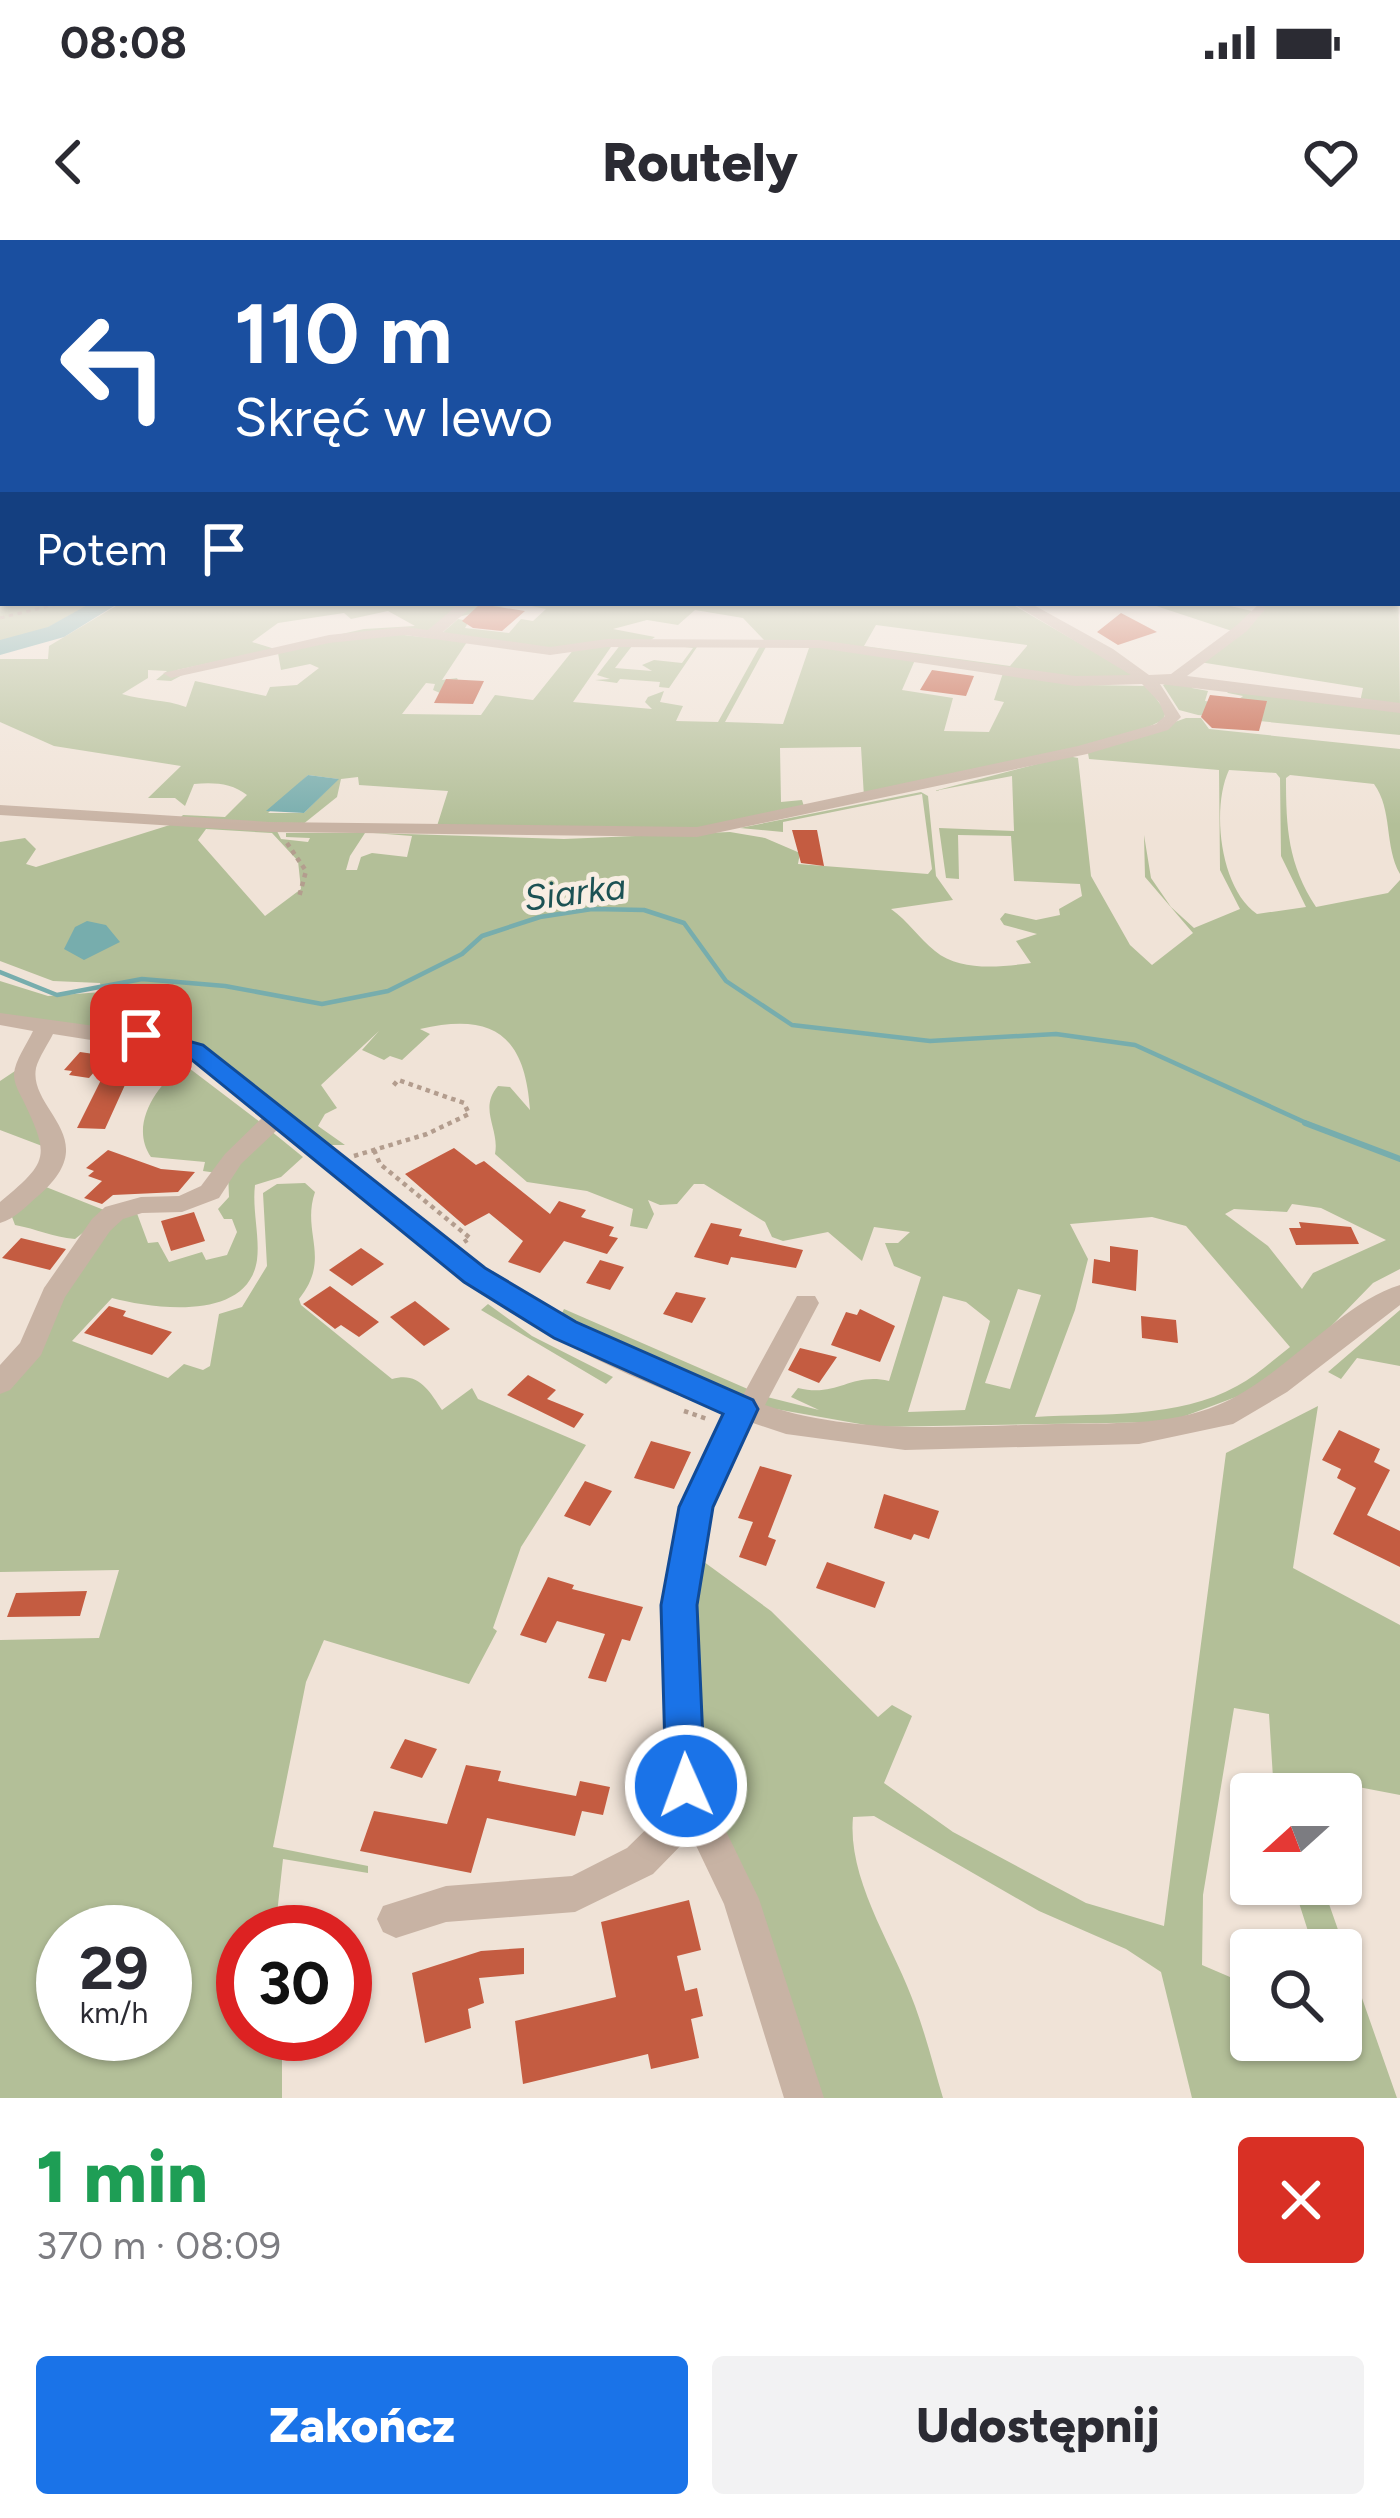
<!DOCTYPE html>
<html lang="pl">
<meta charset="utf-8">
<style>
body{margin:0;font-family:Figtree,sans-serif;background:#f2f2f3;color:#2b2b33;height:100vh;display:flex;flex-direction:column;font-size:45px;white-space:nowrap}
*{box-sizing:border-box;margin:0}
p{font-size:39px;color:#7c7c81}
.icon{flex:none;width:66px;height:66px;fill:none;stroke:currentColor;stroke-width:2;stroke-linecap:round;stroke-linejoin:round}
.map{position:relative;height:1858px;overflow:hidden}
.drawer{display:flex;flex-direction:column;background:#fff;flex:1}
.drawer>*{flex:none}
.top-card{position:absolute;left:0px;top:0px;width:1401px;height:366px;box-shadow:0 3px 9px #0004;background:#1a4fa0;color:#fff;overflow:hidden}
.needle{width:78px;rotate:249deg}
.tools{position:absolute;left:1230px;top:1533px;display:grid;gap:24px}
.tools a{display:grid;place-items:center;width:132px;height:132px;border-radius:12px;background:#fff;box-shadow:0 3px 9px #0004;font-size:60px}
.speed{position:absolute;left:36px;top:1665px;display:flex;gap:24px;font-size:60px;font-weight:700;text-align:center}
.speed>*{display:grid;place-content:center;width:156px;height:156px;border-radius:50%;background:#fff;box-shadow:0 3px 9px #0004;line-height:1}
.speed small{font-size:30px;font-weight:400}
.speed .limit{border:18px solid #d22;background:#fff;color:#111}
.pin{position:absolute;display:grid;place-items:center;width:102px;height:102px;color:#fff;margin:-51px;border-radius:24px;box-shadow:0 6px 18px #0006}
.me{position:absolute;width:132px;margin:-66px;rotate:358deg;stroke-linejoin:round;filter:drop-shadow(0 0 9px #0008)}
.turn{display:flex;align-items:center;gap:42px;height:252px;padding:0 36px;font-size:54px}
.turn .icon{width:156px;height:156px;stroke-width:2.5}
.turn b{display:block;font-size:84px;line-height:102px}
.then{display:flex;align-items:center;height:114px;padding:0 36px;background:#0003;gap:24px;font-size:45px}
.round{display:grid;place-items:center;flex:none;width:126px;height:126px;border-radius:12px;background:#f2f2f3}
.headline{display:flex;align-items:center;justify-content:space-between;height:204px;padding:0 36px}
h1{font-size:72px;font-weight:800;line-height:90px;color:#1e9e55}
.primary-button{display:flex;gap:24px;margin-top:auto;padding:24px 36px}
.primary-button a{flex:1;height:138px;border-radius:12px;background:#1a73e8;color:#fff;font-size:48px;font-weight:800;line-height:138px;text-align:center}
.primary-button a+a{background:#f2f2f3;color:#2b2b33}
.status{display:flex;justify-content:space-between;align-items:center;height:84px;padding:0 60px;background:#fff;direction:ltr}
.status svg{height:33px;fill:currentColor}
header{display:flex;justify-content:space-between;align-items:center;height:156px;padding:0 36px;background:#fff;font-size:54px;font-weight:800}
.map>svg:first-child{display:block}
.green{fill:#b3bf98;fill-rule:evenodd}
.water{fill:#77adad}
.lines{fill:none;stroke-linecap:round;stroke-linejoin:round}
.stream-far1{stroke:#77adad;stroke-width:4.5}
.stream{stroke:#77adad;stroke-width:6}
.river{fill:#77adad;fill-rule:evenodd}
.building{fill:#c45c41}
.path-far1{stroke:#b39d8e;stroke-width:3;stroke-dasharray:4.5 4.5;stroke-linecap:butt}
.path{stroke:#b39d8e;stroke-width:4.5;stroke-dasharray:4.5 4.5;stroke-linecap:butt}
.minor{fill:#c8b3a4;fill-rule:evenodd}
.route{fill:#1a73e8;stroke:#114b97;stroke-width:3}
.labels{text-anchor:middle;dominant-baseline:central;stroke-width:10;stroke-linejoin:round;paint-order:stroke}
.water-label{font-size:36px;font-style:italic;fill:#1c5254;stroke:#f8eee3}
</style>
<div class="status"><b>08:08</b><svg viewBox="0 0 49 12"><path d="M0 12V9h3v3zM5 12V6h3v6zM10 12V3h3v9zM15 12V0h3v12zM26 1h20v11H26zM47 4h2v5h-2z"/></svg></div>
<header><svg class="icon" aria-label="back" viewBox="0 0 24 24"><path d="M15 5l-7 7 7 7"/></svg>Routely<svg class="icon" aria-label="heart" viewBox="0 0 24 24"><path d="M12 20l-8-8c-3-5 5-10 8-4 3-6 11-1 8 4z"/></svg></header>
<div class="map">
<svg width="1400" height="1858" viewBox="0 0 1400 1858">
<rect width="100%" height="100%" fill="#f0e3d7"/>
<path class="green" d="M1398,325L1400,467L1360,462L1363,448L1193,421L1263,367L1261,363H1398Z
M0,362L3,363H93L45,389L0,402Z
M121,363H467L426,393L385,391L328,397L364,389L415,386L388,371L351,379L344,373L278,383L252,402L275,409L177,430L186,433L171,441L156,440L167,431L148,430V438L122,454C144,461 165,459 186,467L195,441L266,456L270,447L297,445L319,428L310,424L281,430L278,413L282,409L386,393L467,402L442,440L457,438L461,446L440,453L433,450L435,444L426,443L402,474L481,475L495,455L533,460L574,409L613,404L573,462L652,469L645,462L648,457L664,451L660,462L683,466L676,481L718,482L760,406L697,407L669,448L659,447L660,442L620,439L617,443L595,440L610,439L597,435L621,404L654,406H632L615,428L652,431L642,425L654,420L682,423L693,408L668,405H814L920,417L915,420L902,450L953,458L944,491L989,492L1004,462L994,460L1003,433L977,428L983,427L1087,445L1147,446L1166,472L1163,480L1134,494L864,557L861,507L780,508L781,562L802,560L805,570L720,586L663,591L390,587L437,586L448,551L359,545L358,537L341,539L337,557L302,585L179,579L183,575L225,577L247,555C232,543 213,542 194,544L185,566L175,558H148L181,526L54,506L0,482V419H48L49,406ZM767,405L809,408L783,484L725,482ZM308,535L338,539L304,573H268Z
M473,363H1010L1141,439L1120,442L764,400L743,378L695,370L678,385L647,380L613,389L655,397L648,402L563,409L440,395L458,379L469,381L465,388L509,393L521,379L533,381L546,369L516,363L458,377ZM876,385L1027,405V406L1010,426L864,406Z
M1147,363H1217L1252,371L1232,391Z
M1167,443L1193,444L1192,448L1208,451L1205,461L1232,465L1243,456L1228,453L1221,445L1400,471V495L1198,475L1179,470L1163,445Z
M1186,478H1201L1209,489L1400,509V634C1384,606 1393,570 1374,544L1290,535L1286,538C1286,588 1288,624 1316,667L1388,653L1400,640V1029L1373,1043L1306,1112L1252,1151L1169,1182L877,1187L764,1167L767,1157L819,1170L791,1157L798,1148C837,1158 851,1132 889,1141L921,1037L894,1026L885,1003H898L910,992L874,987L862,1021L828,992L783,1001L772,997L765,982L704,944H694L677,964L660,965L648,960L654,974L647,989L630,986L633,969L587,951L527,942L495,914C500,889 478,869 498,846L510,847L530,870C525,796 494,772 420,789L430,794L402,820L390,816L384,820L362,810L379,791L321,845L337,868L325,874L318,886L345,905H323L197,808L176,798L0,774V741L48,756L102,752L100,743L53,741L0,721V602L25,598L36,609L26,624L36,627L173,584L277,591L281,599L308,602L310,598L286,597V593H365L350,616L346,630H357L361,617L372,613L407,617L412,596L373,593L564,599L730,592L765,598L800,613L798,624L928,634L932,629L922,554L783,582V592L740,588L921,552L928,556L936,636L953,660L891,669C908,681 919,698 935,711C960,732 1001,727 1031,723L1016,701L1037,694L1004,685L1000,679L1005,673L1036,680L1060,675L1059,669L1082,656L1080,644L1014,641L1011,596L958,595L959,639L946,638L939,588L1014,591L1012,536L934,551L1068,516L1078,518L1091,636L1130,705L1152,725L1193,693L1145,637L1144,595L1151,638L1171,667L1194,688L1240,669L1220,630L1219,530L1089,519L1088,513ZM1229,530L1276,533L1280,538L1281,616L1306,667L1257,674C1220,649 1211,568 1229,530ZM206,589L272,593L298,621L301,649L265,676L198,600ZM1292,964L1321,968L1386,1000L1313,1033L1302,1049L1268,1006L1225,974L1234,969L1287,972ZM1152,977L1186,986L1290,1107C1273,1120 1256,1136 1237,1146C1178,1179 1101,1173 1035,1177L1075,1070L1088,1019L1070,984ZM1018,1049L1041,1055L1010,1149L985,1143ZM943,1056L966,1062L990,1081L965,1170L908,1172Z
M185,825L260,882L217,933L203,931L205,922L151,917C129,886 156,844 185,825Z
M15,831L50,909L0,890V841Z
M271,891L303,917L281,937L255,945C252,970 260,996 257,1020C248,1082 154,1069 112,1058L72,1101L168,1138L184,1124L203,1130L210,1126L219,1074L242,1067L267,1026L263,953L277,944L305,943L315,952C301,993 332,1018 299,1059L301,1065L392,1139C418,1131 429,1150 442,1170L472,1148L478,1159L586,1205L521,1307L493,1388L497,1391L469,1444L324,1400L306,1442L273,1607L368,1626V1633L283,1619L275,1692H243V1794H282V1858H0V1400L99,1398L119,1330L0,1332V1153L109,980L135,968L148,1003L158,1002L169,1022L202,1012L206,1020L227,1015L237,992L232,979H224L218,969L229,957L228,932ZM63,1692H165V1794H63Z
M46,947L109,972L75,999C52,997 37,989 15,985L12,977Z
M488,1064L532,1096L613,1137L606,1144L481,1070Z
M564,1069L750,1150L743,1158L561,1075Z
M1400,1070V1126L1357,1118L1341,1139L1328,1132Z
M1318,1166L1293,1328L1400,1385V1555L1301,1536L1302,1554H1274L1269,1474L1234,1468L1203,1655L1202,1725L1251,1746V1800H1341V1710H1314L1293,1644H1322L1397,1858H1192L1161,1732L1126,1709L1039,1671L874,1576L853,1577C847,1641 895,1708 915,1766C926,1796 934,1828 943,1858H810C753,1690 658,1499 700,1319L771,1371L878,1477L892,1465L912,1476L884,1543L953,1592L1086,1663L1164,1686L1226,1213Z"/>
<path class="water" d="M308,535L339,539L304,573L266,571Z
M87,681L106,685L120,702L84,720L64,709L75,687Z"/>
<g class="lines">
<path class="stream-far1" d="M0,732L57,755L142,739L225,746L322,764L388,751L462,714L482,696L540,677L592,669L644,670L684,683L726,741L792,785L930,801L1056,794L1135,805L1313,886"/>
<path class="stream" d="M1305,883L1400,919"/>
<path class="river" d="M91,363H119L64,397L0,415V400L48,387Z"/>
</g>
<path class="building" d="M480,364L525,371L502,391L473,388L462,381Z
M1121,373L1157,392L1118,405L1097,392Z
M932,430L974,436L966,456L920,450Z
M446,439L484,441L473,464L434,463Z
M1210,455L1267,461L1259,491L1212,488L1201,477Z
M792,590H817L824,626L801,623Z
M80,812L108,816L89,838L69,835L72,831L64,830Z
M103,836H129L105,889L77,888Z
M454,908L476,925L484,921L550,974L559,961L586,970L581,977L614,987L609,996L618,998L607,1014L564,1001L540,1033L508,1022L523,1001L489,973L465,986L405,934Z
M108,910L161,929L195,932L178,952L113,955L102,964L84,958L102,941L88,936L94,931L86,928Z
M194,972L205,1001L171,1011L161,981Z
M1299,982L1351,987L1359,1004L1296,1005L1289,988H1301Z
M711,983L742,989L739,996L803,1010L796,1028L731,1017L728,1025L694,1017Z
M21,998L66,1009L50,1030L2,1018Z
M1110,1006L1138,1010L1136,1051L1092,1043L1094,1019L1110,1022Z
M361,1008L384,1024L352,1046L329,1030Z
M600,1020L624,1027L610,1050L586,1043Z
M330,1046L379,1082L359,1097L341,1085L335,1089L303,1064Z
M676,1052L706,1058L692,1083L663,1074Z
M415,1061L450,1089L424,1106L390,1077Z
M109,1066L126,1071L123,1076L172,1092L152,1115L84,1093Z
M860,1069L895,1086L880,1122L831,1105L846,1072L857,1075Z
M1141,1076L1176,1080L1178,1103L1142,1098Z
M800,1108L837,1117L819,1143L788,1130Z
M528,1135L556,1150L547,1159L584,1174L574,1188L507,1155Z
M1339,1190L1380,1209L1374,1222L1390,1230L1367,1275L1400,1291V1327L1333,1294L1356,1248L1337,1238L1341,1229L1322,1220Z
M651,1201L691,1212L674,1249L634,1238Z
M760,1226L792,1235L768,1297L776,1300L766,1326L739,1317L753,1282L738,1278Z
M585,1241L612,1251L590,1286L564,1276Z
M884,1254L939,1271L929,1299L914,1294L911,1300L874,1288Z
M827,1322L885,1342L875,1368L816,1348Z
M548,1337L574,1345L572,1349L643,1367L630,1401L622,1399L606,1442L588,1438L605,1394L557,1381L546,1403L520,1395Z
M87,1351L80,1376L7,1377L16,1353Z
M405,1499L437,1509L422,1538L390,1528Z
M466,1525L501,1531L498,1541L576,1556L580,1541L610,1547L603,1575L582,1571L575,1596L487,1578L471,1633L360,1611L374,1571L447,1584Z
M689,1660L701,1710L677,1716L685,1751L697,1748L703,1776L691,1779L699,1818L651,1829L648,1814L523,1844L515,1781L616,1757L601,1682Z
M524,1708V1734L479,1738L484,1763L468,1769L471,1788L425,1803L412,1733L481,1711Z"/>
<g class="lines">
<path class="path-far1" d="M0,378L62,363"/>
<path class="path" d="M287,603L306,631L299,657
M374,910L380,924L470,998L464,1002
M354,916L427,894L469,874L464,863L398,840L393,846
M684,1171L707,1179"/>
<path class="minor" d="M460,363H476L443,392L550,407L607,399L819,400L1075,436L1131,435L1012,363H1030L1113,409L1149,435L1171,434L1237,385L1259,364L1266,368L1247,391L1187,436L1400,463V473L1160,444L1181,477L1168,490L1087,514L697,597L270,592L0,575V565L270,582L697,587L1078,506L1156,484L1165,476L1159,462L1142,444L1075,446L819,408L607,407L550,415L405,395L329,403L171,438L163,433L329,395L405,387L428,390Z
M0,773L146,793L202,805L484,1029L574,1083L706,1144L742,1157L797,1056H815L819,1063L765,1165C857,1196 960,1186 1056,1184C1108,1183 1169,1186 1218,1165C1282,1139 1340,1063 1400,1045V1065L1287,1152L1233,1184L1139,1204L905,1210L786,1194L750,1182L711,1267L695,1365L703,1544L759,1659L824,1858H784L724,1664L691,1595L653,1634L575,1672L446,1682L396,1698L383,1692L377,1679L383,1666L446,1646L572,1636L627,1608L675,1561L669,1546L663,1365L681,1267L726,1173C636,1142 541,1097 464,1040C400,993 340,939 278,889L241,924L219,958L182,972L142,973L123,979L110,991L65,1057L41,1115L10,1150L0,1154V1125L20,1103L44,1048L92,979L105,967L141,957L179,956L201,946L225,914L263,877L186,815L53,794C48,804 39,817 36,828C28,871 106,898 38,956C26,966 15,979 0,983V962C49,921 50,917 23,860C19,852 14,844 14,834C15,820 27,804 33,791L0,785Z"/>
</g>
<linearGradient id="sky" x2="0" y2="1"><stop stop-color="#7bb1d0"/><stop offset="0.56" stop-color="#f8f2ed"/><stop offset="1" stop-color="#f8f2ed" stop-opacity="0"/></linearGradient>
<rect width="1400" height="585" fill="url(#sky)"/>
<path class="route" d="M141,788L203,805L485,1028L576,1082L753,1160L758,1169L713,1267L697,1365L705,1546L700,1559L686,1565L671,1559L666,1546L661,1365L679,1267L723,1174L554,1098L464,1042L186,815L132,800L129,795Z"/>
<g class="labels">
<g class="water-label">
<text transform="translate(575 652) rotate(-7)">Siarka</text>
</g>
</g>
</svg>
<div class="tools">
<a><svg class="needle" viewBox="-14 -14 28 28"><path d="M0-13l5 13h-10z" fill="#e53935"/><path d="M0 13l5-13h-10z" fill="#7c7c81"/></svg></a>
<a><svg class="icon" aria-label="search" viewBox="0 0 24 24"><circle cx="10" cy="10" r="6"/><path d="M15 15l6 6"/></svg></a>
</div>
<div class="speed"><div>29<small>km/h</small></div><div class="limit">30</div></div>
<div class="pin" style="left:141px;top:795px;background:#d93025"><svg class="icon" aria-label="arrive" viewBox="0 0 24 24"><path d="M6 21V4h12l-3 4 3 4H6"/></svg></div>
<svg class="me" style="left:686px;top:1546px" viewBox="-20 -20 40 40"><circle r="17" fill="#1a73e8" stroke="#fff" stroke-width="3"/><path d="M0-11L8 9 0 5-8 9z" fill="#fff"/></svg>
<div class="top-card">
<div class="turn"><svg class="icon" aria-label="left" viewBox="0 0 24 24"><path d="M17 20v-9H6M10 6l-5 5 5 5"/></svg><div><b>110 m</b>Skręć w lewo</div></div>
<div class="then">Potem<svg class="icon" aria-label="arrive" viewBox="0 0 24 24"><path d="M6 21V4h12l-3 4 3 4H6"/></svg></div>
</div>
</div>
<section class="drawer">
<div class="headline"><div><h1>1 min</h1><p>370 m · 08:09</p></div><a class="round" style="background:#d93025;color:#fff"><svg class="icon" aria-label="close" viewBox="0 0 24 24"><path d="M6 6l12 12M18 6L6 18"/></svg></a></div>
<div class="primary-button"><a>Zakończ</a><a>Udostępnij</a></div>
</section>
